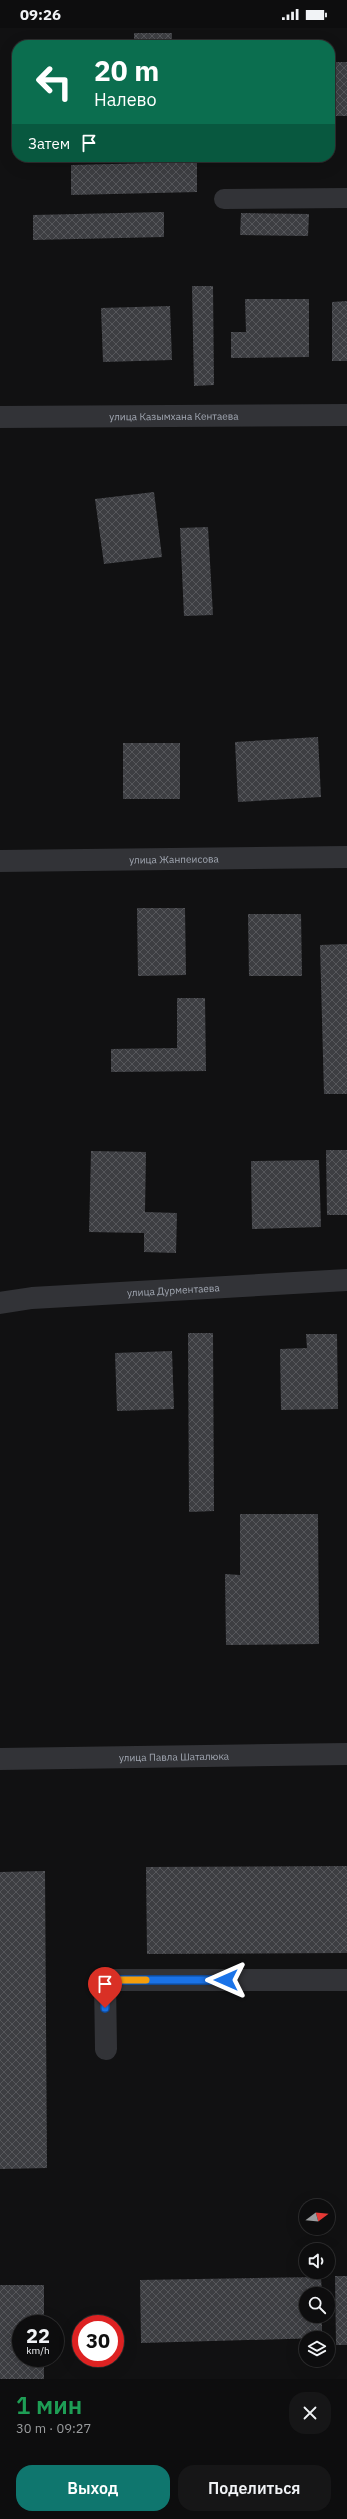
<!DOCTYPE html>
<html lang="ru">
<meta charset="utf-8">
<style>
body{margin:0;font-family:"IBM Plex Sans",sans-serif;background:#161617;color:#f1f3f6;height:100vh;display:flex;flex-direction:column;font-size:15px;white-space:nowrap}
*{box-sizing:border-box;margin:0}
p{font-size:13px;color:#9a9c9e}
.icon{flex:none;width:22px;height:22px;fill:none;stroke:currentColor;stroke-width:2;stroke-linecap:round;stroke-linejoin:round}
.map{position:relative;height:2351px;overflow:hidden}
.drawer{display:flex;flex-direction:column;background:#0d0d0e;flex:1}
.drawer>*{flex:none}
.hud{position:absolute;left:12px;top:12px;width:323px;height:122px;border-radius:16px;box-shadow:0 4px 16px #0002,0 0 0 1px #2d2d2e;background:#0b6e4f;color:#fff;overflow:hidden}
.needle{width:26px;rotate:74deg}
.controls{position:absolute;left:299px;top:2171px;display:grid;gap:8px}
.controls a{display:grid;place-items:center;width:36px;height:36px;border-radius:50%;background:#0d0d0e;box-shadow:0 4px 16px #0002,0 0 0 1px #2d2d2e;font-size:20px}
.speed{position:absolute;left:12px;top:2287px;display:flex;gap:8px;font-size:20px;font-weight:700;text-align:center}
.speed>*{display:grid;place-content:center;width:52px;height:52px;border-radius:50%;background:#0d0d0e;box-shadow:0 4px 16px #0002,0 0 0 1px #2d2d2e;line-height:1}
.speed small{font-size:10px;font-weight:400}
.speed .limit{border:6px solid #d22;background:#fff;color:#111}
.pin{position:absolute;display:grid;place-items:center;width:34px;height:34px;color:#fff;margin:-41px -17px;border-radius:50% 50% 50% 0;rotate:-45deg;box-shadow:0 0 4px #0007}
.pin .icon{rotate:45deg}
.me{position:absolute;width:44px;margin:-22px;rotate:270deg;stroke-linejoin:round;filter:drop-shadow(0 0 3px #0008)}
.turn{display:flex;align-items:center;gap:14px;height:84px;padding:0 16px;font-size:18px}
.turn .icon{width:52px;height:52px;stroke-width:2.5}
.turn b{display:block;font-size:28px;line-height:34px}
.then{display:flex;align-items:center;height:38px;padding:0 16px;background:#0003;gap:8px;font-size:15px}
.round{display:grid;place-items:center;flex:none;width:42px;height:42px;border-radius:16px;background:#161617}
.head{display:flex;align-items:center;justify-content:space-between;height:68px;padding:0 16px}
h1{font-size:24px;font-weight:600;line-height:30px;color:#1e9e55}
.action{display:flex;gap:8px;margin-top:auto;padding:8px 16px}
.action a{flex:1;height:46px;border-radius:16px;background:#0f766e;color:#fff;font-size:16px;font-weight:600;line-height:46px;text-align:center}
.action a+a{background:#161617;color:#f1f3f6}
.status{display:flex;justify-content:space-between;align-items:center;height:28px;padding:0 20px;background:#0d0d0e;direction:ltr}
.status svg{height:11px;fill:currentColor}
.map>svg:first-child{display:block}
.building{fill:url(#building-cross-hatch)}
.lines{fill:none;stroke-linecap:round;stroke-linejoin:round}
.service{stroke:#323337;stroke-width:20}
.minor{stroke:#323337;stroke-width:22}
.tertiary{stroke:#323337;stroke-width:22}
.route-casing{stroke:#114b97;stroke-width:10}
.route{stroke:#1a73e8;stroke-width:7}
.slow{stroke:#f59e0b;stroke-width:7}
.labels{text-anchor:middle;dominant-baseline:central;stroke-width:3.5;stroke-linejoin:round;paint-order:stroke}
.street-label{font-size:10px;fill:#a2a8b3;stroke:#0c0c0d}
</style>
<div class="status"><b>09:26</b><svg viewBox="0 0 49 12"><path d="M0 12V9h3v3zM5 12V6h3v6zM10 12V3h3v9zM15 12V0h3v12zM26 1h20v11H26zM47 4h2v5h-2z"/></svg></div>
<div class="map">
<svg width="347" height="2351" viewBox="0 0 347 2351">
<defs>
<pattern id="building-cross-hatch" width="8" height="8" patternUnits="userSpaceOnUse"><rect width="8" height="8" fill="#3d3e42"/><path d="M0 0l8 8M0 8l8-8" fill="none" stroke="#56575b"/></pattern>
</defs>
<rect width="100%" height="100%" fill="#111112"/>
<path class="building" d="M134,5H172V17H134Z
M334,34H347V88H334Z
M197,134V164L71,167V137Z
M164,184V209L33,212V187Z
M241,185L309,186L308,208L240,207Z
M192,258H213L214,357L194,358Z
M245,271H309V329L231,330V304H246Z
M347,273V333H332V274Z
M170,278L172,332L103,334L101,280Z
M154,464L162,529L104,536L95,471Z
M208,499L213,587L184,588L180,500Z
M318,709L321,769L238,774L235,714Z
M123,715H180V771H123Z
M137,880H185L186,947L138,948Z
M248,886H301L302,948H249Z
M347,916V1066H324L320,917Z
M177,970H205L206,1043L111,1044V1021L177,1020Z
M326,1122H347V1187H327Z
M91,1123L146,1124L145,1184L177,1185L176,1225L144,1224V1205L89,1204Z
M319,1132L321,1199L252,1201L251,1133Z
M188,1305H213L214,1483L189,1484Z
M306,1306H337L338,1381L281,1382L280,1321L307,1320Z
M172,1323L174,1381L117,1383L115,1325Z
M240,1486H318L319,1616L226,1617L225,1546L240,1547Z
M347,1838V1925L147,1926L146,1839Z
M45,1843L47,2140L0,2141V1844Z
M335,2248H347V2317H336Z
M321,2249L322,2266H306V2288H322V2310L141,2315L140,2252Z
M0,2257H44V2296H21V2330H44V2351H0Z"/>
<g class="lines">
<path class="service" d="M224,171L347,170"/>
<g class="minor">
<path id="s1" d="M0,389L347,387"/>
<path id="s2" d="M0,833L347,829"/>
<path id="s3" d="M0,1275L32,1270L347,1252"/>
<path d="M106,2021L105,1952H347"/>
</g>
<path class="tertiary" id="s4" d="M0,1731L347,1726"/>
</g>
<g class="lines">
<g class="route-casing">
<path id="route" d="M105,1980V1952H226"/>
</g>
<use href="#route" class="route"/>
<path class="slow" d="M117,1952H146"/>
</g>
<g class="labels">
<g class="street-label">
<text stroke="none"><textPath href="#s1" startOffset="174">улица Казымхана Кентаева</textPath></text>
<text stroke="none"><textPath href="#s2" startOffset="174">улица Жанпеисова</textPath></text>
<text stroke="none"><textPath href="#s3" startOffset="174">улица Дурментаева</textPath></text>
<text stroke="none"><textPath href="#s4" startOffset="174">улица Павла Шаталюка</textPath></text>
</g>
</g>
</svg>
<div class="controls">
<a><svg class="needle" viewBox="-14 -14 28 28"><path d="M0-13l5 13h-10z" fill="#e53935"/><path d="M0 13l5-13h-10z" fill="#9a9c9e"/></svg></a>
<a><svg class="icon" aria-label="sound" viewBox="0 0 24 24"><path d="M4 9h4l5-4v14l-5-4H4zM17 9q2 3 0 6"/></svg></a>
<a><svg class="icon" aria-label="search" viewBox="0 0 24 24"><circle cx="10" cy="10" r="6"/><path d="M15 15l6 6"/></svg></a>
<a><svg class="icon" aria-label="layers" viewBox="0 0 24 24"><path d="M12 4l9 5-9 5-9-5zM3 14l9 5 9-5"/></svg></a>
</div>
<div class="speed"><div>22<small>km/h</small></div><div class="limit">30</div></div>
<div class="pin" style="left:105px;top:1980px;background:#d93025"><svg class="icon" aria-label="arrive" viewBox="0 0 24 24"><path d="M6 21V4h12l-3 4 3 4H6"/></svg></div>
<svg class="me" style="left:226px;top:1952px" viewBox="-20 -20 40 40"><path d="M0-17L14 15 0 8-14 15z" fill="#1a73e8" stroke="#fff" stroke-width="4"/></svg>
<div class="hud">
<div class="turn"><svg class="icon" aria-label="left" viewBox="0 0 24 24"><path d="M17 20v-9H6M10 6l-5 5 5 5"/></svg><div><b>20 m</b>Налево</div></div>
<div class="then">Затем<svg class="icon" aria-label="arrive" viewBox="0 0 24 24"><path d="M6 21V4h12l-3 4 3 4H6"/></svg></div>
</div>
</div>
<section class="drawer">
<div class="head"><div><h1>1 мин</h1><p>30 m · 09:27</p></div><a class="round"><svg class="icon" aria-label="close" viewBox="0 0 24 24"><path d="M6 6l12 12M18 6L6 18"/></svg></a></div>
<div class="action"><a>Выход</a><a>Поделиться</a></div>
</section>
